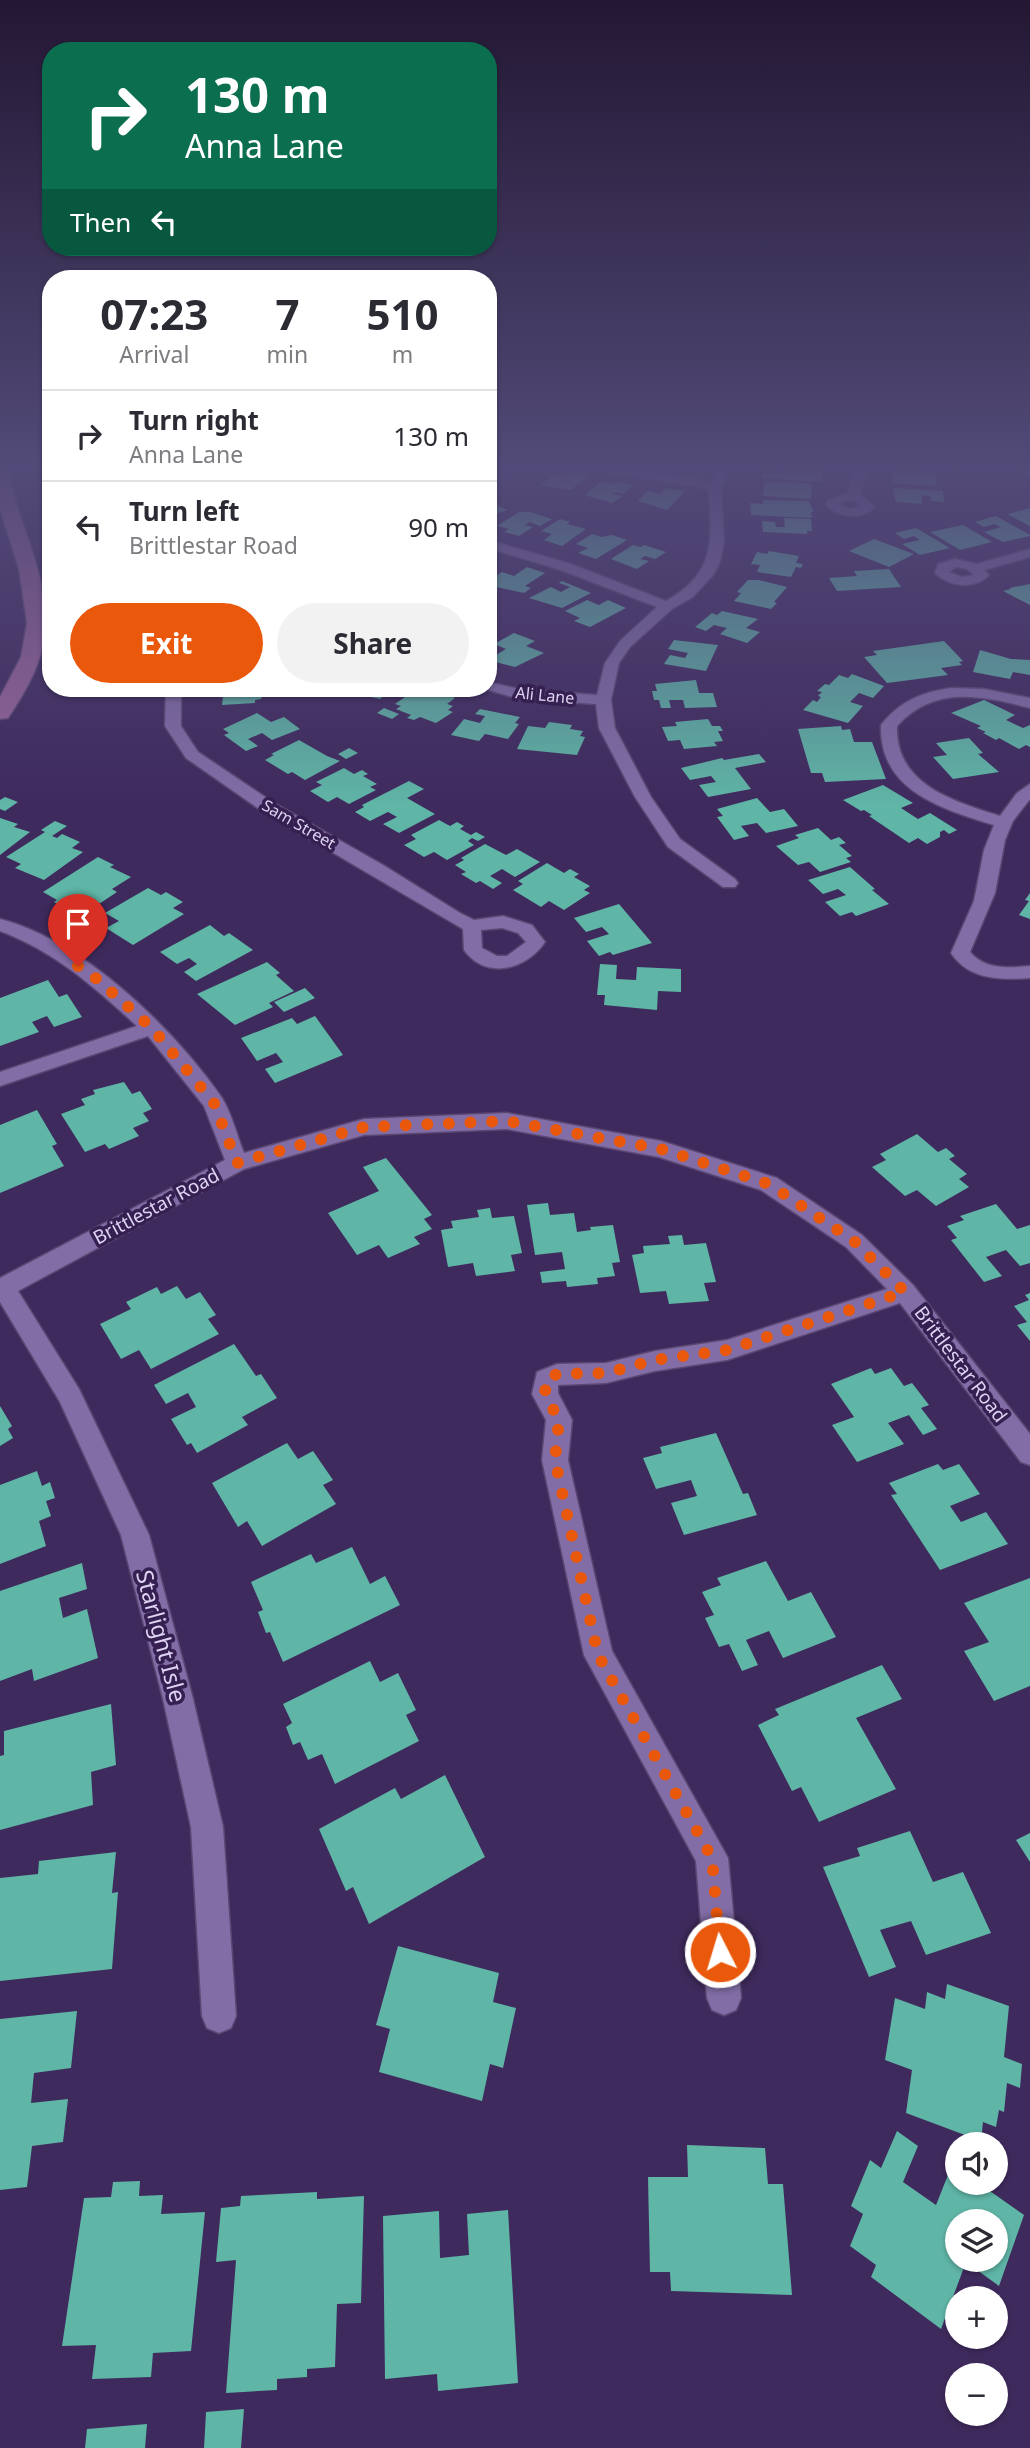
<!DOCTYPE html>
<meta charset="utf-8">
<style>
body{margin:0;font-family:"Noto Sans",sans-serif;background:#f2f2f3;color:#2b2b33;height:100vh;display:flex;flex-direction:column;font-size:26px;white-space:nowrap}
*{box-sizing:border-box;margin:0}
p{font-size:23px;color:#7c7c81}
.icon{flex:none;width:38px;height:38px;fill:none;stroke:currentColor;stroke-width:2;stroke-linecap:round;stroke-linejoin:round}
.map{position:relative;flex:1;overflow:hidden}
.details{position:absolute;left:42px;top:270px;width:455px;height:427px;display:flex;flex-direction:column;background:#fff;border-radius:28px;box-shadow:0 2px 5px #0004}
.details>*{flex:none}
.hud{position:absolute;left:42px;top:42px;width:455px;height:214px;border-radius:28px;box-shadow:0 2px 5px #0004;background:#0b6e4f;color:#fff;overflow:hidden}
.controls{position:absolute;left:945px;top:2132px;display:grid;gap:14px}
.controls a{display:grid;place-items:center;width:63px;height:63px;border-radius:50%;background:#fff;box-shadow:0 2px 5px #0004;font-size:35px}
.pin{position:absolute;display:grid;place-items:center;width:60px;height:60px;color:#fff;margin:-72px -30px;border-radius:50% 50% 50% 0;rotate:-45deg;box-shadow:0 0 7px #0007}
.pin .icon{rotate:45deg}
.me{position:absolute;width:77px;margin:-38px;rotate:355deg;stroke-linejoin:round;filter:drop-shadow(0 0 5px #0008)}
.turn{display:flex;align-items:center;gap:24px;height:147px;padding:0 28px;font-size:32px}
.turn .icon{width:91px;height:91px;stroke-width:2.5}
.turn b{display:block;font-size:49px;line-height:60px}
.then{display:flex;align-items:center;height:66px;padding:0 28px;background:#0003;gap:14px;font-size:26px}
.eta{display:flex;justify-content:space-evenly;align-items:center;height:119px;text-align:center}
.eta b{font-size:42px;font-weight:700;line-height:49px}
.button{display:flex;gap:14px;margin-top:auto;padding:14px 28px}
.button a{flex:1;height:80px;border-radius:42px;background:#ea580c;color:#fff;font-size:28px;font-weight:700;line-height:80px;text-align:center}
.button a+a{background:#f2f2f3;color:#2b2b33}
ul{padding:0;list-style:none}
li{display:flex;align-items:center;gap:21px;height:91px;padding:0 28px;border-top:2px solid #e1e1e2}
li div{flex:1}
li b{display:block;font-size:26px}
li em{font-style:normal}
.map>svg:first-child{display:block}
.building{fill:#5fb5a6;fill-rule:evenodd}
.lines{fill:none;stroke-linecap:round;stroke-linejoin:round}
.street-casing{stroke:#5a4772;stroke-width:3}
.secondary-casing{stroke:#5a4772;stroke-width:3}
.street{fill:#826da6;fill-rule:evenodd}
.secondary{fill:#98659a;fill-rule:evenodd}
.route{stroke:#ea580c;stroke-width:12;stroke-dasharray:0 21.6}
.labels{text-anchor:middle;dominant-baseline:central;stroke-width:7;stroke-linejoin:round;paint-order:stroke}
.far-street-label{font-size:16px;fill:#ded3f3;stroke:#352051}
.street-label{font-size:19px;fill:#ded3f3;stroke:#352051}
.near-street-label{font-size:23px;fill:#ded3f3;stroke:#352051}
</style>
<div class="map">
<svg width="1030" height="2448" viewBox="0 0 1030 2448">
<rect width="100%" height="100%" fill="#3f2a5d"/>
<path class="building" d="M920,463H967L955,472Z
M789,465L822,467V482L762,478L763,468L788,472Z
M893,468L935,472L937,486L892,483Z
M573,470L590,474L571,490L541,485L553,475L564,477Z
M602,481L615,484L619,481L634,485L623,494L615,492L612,494L623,496L612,503L585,495Z
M765,481L812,484L811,499L763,496Z
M666,488L685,491L667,510L638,501L647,491L661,494Z
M893,488L943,491L944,502L931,501V496L922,495V504L896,502Z
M763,500L809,501L814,512H811L812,518L751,515L750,503L763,504Z
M488,505H496L507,510L488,517Z
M1030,508V526L1007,514Z
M519,512H530L552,519L540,526L529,522L525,525L533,527L519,536L504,532L509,529L497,526Z
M996,516L1030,535V536L1003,542L984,532L1001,527L994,524L984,527L975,522Z
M784,518L811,519L812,531H807V534L763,532L762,521L775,522L776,527H785Z
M560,519L570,522L567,524L586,529L562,546L544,540L552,534L541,531Z
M963,525L992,542L960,550L930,532Z
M916,528L950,548L920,555L902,544L920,540L914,536L904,539L895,533Z
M592,534L601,537L612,535L627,540L596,559L578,553L588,548L576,544Z
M874,539L914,554L889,567L849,551Z
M633,545L641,547L644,545L666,552L655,559L645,556L640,559L649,561L637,569L611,559Z
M769,551L799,556L796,563L803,564L801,568L796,567L791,577L757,572L760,565L751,564L757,552L767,554Z
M527,567L545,573L525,586L531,588L524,593L488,585V581L502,572L514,576Z
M889,569L901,587L837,591L829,578L857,576L854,571Z
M748,580H759L787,587L774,602L777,603L771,609L734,601L741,593L737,592Z
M562,581L591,593L562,608L529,598L551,587L561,592L570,587L559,583Z
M1030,584V605L1003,591L1011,589L1009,588Z
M587,600L599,605L608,600L626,608L590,627L574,621L580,618L565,611Z
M722,611L758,619L746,628L760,632L747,643L720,634L727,628L714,625L706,631L695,627L712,613L717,615Z
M514,633L535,641L526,646L544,653L515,667L488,660V652L496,655L506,649L494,644Z
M674,640L718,645L706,671L664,664L670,655L685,658L688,653L668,649Z
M944,641L963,661L959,662L962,665L941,668L948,675L887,683L864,657L877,655L873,651Z
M980,650L1011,659L1030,660V675L1013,672L1010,679L973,672Z
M852,674L884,686L873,698L859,693L850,702L863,706L848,723L803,710L813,700L817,702L821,697L818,696L822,692L817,691L825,684L829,685L839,675L848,678Z
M696,680L699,693H713L717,707L685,708L683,700H669L671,708H661L659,700H654L652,691H657L655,684Z
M211,688H263V695L261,699L255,700V703L222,705L223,697H210Z
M329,688H392L380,699Z
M415,690L428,695L435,691L455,698L447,704L453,706L448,710L453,712L436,723L420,717L414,720L407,718L411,715L396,709L401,706L395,704Z
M984,700L1015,715L1006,720L1023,728L1030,725V747L1026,745L1019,749L999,738L996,740L983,733L986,732L977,728L981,726L951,713Z
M384,708L399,714L392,719L377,713Z
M480,709L520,717L515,723L519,724L508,739L485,734L479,741L451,735L464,719L480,723L485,716L475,714Z
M257,713L271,722L284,717L300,729L272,740L262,733L248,739L258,746L246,751L224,735L229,733L223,729Z
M708,719L712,726H720L723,731H718L723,741L714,742L717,746L684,749L680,740L668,741L662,727L677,726L675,722Z
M549,722L572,725L570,729L583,731L580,736L585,737L577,755L517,749L528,726L545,728Z
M841,726L842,730L850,729L854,742H872L886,779L825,782L822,773H811L798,729Z
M969,738L983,753L978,754L999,772L953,779L933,757L947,755L936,743Z
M299,740L327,756L340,761L305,780L292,772L288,774L265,760L274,755L271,754Z
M349,748L358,753L346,759L338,754Z
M759,754L766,762L735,768L751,789L708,797L699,785L716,782L711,776L690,780L681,768L722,758L724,760Z
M344,768L354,774L362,770L368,774L363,776L377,784L370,787L376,790L349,804L337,797L328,802L310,791L322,785L316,782Z
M409,781L424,789L407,798L435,814L399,833L383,824L397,817L388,812L370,821L355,812L364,807L362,805Z
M883,785L913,803L901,808L918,819L930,813L957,830L949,834L944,830L940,832V837L927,844L918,838L909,843L869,816L872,815L864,810L861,811L843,800Z
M5,797L18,802L5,811L0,809V800Z
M757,798L770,812L784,809L798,826L766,833L757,823L741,826L749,836L734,840L717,817L723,816L717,809Z
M0,818L18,824L14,827L30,832L0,855Z
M439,820L450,826L457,822L464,826L460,829L471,835L476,832L485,837L478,841L472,838L468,841L474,845L447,860L434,852L424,857L404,845L416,839L411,835Z
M55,821L67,826L52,836L57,838L62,834L80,842L72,848L83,852L44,880L15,868L21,864L6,857L45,832L41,830Z
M818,828L831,840L839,837L846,843L839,845L852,856L846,858L851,862L820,872L809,862L798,865L776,846L799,838L795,835Z
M485,844L506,855L517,849L540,862L515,877L502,869L490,876L502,883L493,889L480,881L476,883L461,874L466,872L455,865L464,860L461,858Z
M98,857L114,865L110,867L131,877L112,889L117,892L81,916L54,902L57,900L43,892Z
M547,863L564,873L570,869L579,874L574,877L590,886L584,890L590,893L564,910L549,901L541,907L513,890L523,884L518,881Z
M850,867L875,889L872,890L889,904L856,916L852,912L840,916L825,902L846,895L838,889L823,894L808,880Z
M148,888L161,895L166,892L183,902L173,908L184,914L133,945L106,928L119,921L105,913Z
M1030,893V919L1019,915L1029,901L1025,900Z
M619,904L652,943L613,955L610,952L599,956L587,941L609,934L602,927L586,932L574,918Z
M210,925L224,936L229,933L253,950L196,981L184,972L197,964L189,958L177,964L160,952Z
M267,962L280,973L276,975L294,991L269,1003L273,1007L235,1025L197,994Z
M600,964L617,965L616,979L636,980L637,967L681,969V992L658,991L657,1010L604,1005L605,995H597Z
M48,980L59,997L67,994L82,1017L54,1027L47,1016L32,1022L39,1032L0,1046V998Z
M305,988L315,998L284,1012L274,1002Z
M315,1016L343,1055L275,1083L265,1069L283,1062L276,1053L257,1061L241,1038L292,1018L297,1024Z
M124,1082L132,1094L140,1091L152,1109L143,1113L149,1121L133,1128L139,1136L109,1149L105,1144L85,1152L61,1114L85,1105L81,1099L95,1094L93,1090Z
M37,1110L57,1144L52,1146L64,1166L0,1193V1125Z
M917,1134L938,1152L946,1148L955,1156L949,1159L967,1174L959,1179L969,1187L936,1206L917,1190L905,1196L872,1167L886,1160L880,1154Z
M386,1158L432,1215L424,1219L432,1229L414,1237L420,1244L388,1258L379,1245L357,1255L328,1213L379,1191L363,1167Z
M548,1203L550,1215L574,1213L577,1232L591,1230L590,1227L613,1225L620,1262L612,1263L615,1276L597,1278L598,1284L567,1287L566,1281L542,1283L540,1272L565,1269L562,1252L535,1255L527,1205Z
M996,1204L1017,1229L1030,1225V1263L1020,1266L1006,1250L986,1257L1002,1276L984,1282L951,1240L957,1238L947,1226L964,1220L960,1216Z
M490,1208L492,1218L514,1216L522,1253L511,1255L515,1271L476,1276L473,1263L448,1267L441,1230L453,1228L451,1221L479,1217L477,1210Z
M682,1235L684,1245L706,1243L716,1282L704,1283L709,1301L669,1304L666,1291L640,1293L632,1255L644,1253L643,1246L670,1244L668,1236Z
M177,1286L186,1299L200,1292L216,1315L208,1319L219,1334L151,1369L139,1350L121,1359L100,1324L131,1309L126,1302L157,1287L161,1294Z
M1030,1293V1341L1017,1325L1027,1322L1014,1306L1029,1300L1025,1295Z
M234,1344L256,1376L261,1374L277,1398L242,1417L248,1425L197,1453L191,1443L187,1445L171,1419L196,1407L188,1393L166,1404L154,1385Z
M871,1368L875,1374L891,1368L904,1386L912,1383L929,1405L921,1408L937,1429L923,1435L909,1415L888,1423L904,1444L857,1462L832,1425L854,1417L831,1384Z
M0,1406L12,1426L8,1429L13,1438L0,1446Z
M716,1433L743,1494L748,1493L757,1515L684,1535L671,1503L697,1496L691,1480L656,1489L643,1458L662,1453L660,1447Z
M287,1443L298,1459L313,1451L333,1480L323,1485L336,1504L262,1546L247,1521L238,1527L212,1483Z
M938,1464L943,1470L959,1464L980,1494L950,1506L961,1522L986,1512L1008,1544L940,1570L891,1495L897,1494L889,1483Z
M37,1471L42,1486L50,1482L55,1498L46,1501L51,1516L39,1521L46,1546L0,1564V1485Z
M352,1547L370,1584L385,1576L400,1605L283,1662L270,1632L266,1633L258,1612L263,1610L251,1582L311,1554L316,1563Z
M766,1561L788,1601L811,1592L836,1637L783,1658L769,1631L746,1640L758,1665L742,1671L729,1644L719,1647L705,1618L714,1615L702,1592L721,1585L717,1578Z
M82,1563L87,1589L59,1598L63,1618L87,1609L98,1658L34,1681L32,1669L0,1681V1591Z
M1030,1578V1686L994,1701L964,1651L989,1642L964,1603Z
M370,1661L380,1682L398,1673L416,1710L406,1715L419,1741L335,1784L322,1754L308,1760L300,1742L293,1745L286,1727L292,1723L283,1704Z
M882,1665L902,1699L856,1718L896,1789L819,1822L801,1787L792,1791L758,1725L779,1715L775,1709Z
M111,1704L116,1765L91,1772L93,1805L0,1830V1756L4,1755V1731Z
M445,1775L485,1857L369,1924L353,1887L346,1891L319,1829L395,1788L401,1799Z
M910,1831L933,1882L963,1872L991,1933L926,1955L911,1921L880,1930L896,1967L869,1977L823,1867L860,1856L857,1848Z
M1030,1833V1862L1016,1840Z
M116,1852L112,1893L118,1892L112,1969L0,1981V1878L38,1874L39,1861Z
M398,1946L499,1973L493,2002L516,2008L503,2068L490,2064L482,2101L379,2072L390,2029L376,2025Z
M947,1984L1009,2006L1004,2057L1022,2064L1020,2088L1007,2083L1004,2112L999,2110L996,2127L983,2122L981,2141L906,2113L912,2070L885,2060L895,1998L925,2009L927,1992L945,1999Z
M77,2011L71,2068L34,2073L31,2103L68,2099L63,2142L32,2146L27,2187L0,2190V2019Z
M897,2131L918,2146L903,2182L936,2205L952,2165L957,2169V2182H977L1024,2215L999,2286L966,2262L941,2329L871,2277L876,2265L850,2246L863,2214L851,2206L870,2160L881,2168ZM957,2221H996V2259H957Z
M687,2145L765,2148L768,2184H783L792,2295L671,2291L670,2272H650L648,2177H688Z
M140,2181L139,2196L163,2195L161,2214L205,2212L191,2351L153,2353L151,2377L92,2379L96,2345L62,2346L84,2198L111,2197L113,2182Z
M317,2192V2199L364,2196L361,2303L337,2304L335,2367L307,2369V2377L277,2379V2390L226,2393L236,2260L216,2262L221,2208L240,2206L241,2196Z
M508,2210L518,2383L438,2391L437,2374L385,2379L383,2216L439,2211L440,2258L469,2255L467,2214Z
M244,2409L241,2448H204L206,2412Z
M147,2424L145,2448H85L87,2429Z"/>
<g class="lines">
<g class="street-casing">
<path id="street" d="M51,463V471H0L1,464Z
M570,463H596L711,482L721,463H733L721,486L724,540L720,562L714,574L693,597L672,609L630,647L619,663L611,700L615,728L651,797L680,839L735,879L738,883L735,887H723L668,847L635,797L599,728L596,704L519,699L482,688H488V682L519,689L597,695L605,663L620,641L657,607L561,570L488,548V540L571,564L666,601C717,572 711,541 709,489L576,467Z
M858,463H870L860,494L875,507C862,520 839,518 826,505L828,500L848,493ZM846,501H856L861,506L850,509L839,504Z
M1030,549V557L984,570L989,575C975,590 949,587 935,573L938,564L955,559L977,564ZM956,567L967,569L974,575L962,577L949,572Z
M166,688H181V726L198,752L274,803L383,865L460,913L474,920L503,916L532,925L545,942C527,969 486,981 464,950L463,929L262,811L186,758L165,726ZM502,928L518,933L526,942L507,956H497L482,948L481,930Z
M952,688L984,689L1030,698V708C981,695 934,685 897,726C895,784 952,801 1000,816L1017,793L1030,784V799L1013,821L1005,840L995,893L970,952C985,970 1008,968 1030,966V978C1000,980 969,980 951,953L974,901L984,850L994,825C942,809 879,791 881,725C900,701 922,692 952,688Z
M0,919C83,940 174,1029 222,1098C232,1114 237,1136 244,1153L364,1119L507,1113L661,1141L777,1178L862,1235L913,1285L1030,1434V1465L1021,1462L900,1303L727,1360L655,1371L606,1383L558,1385V1393L572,1420L568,1460L612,1651L728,1858L741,1998L736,2010L724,2015L712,2010L707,1998L696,1861L584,1655L542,1460L546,1420L532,1394L537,1372L557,1364L606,1363L655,1351L727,1340L887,1289L846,1247L761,1190L659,1157L507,1129L364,1135L244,1169L18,1291L79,1389L149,1535L193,1699L223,1827L236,2016L231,2028L219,2033L207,2028L202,2016L191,1827L163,1699L121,1535L60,1402L0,1302V1278L225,1160L204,1106L148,1036L0,1086V1072L137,1026C94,987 56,952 0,931Z"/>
</g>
<g class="secondary-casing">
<path id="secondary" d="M0,463H10C10,489 19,512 27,536C54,613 55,649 8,718L0,719V697L21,657L27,623L19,569L0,509Z
M1003,463L1030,464V475L1005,467Z"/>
</g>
<use href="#street" class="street"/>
<use href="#secondary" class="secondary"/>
</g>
<linearGradient id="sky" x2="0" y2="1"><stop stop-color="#231733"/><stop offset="0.58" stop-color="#524a78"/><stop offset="1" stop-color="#524a78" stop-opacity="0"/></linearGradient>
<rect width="1030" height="805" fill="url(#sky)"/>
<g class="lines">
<path class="route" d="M78,966L97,979L152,1028L214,1103L237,1163L364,1127L507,1121L661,1149L769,1184L854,1241L905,1292L727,1350L655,1360L606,1373L557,1374L546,1379L545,1394L559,1420L555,1460L598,1655L712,1858L720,1952"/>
</g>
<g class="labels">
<g class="far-street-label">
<text transform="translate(545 695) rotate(6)">Ali Lane</text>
<text transform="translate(299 824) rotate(30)">Sam Street</text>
</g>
<g class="street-label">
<text transform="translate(156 1206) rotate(-28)">Brittlestar Road</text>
<text transform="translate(961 1364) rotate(53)">Brittlestar Road</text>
</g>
<g class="near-street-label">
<text transform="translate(162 1636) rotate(75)">Starlight Isle</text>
</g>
</g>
</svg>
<div class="controls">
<a><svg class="icon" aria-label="sound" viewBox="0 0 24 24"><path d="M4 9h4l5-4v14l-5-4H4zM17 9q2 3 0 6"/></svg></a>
<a><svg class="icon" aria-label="layers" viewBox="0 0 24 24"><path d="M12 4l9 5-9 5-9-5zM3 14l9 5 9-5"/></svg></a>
<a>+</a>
<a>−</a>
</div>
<div class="pin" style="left:78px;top:966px;background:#d93025"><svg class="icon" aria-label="arrive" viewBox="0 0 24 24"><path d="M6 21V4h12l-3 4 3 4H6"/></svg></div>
<svg class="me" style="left:720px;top:1952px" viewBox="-20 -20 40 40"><circle r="17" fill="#ea580c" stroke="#fff" stroke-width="3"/><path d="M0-11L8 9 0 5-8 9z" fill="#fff"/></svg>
<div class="hud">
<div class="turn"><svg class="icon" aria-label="right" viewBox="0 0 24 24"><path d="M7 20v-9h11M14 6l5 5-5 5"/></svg><div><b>130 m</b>Anna Lane</div></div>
<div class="then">Then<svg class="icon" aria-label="left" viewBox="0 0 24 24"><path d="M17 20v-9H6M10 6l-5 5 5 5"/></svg></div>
</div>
<section class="details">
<div class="eta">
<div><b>07:23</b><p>Arrival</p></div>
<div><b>7</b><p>min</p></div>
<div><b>510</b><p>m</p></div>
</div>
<ul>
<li><svg class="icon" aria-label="right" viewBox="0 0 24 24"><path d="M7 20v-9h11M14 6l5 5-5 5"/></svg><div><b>Turn right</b><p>Anna Lane</p></div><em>130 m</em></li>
<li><svg class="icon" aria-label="left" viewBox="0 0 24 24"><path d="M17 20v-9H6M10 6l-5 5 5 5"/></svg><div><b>Turn left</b><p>Brittlestar Road</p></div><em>90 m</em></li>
</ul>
<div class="button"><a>Exit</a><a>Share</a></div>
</section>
</div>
